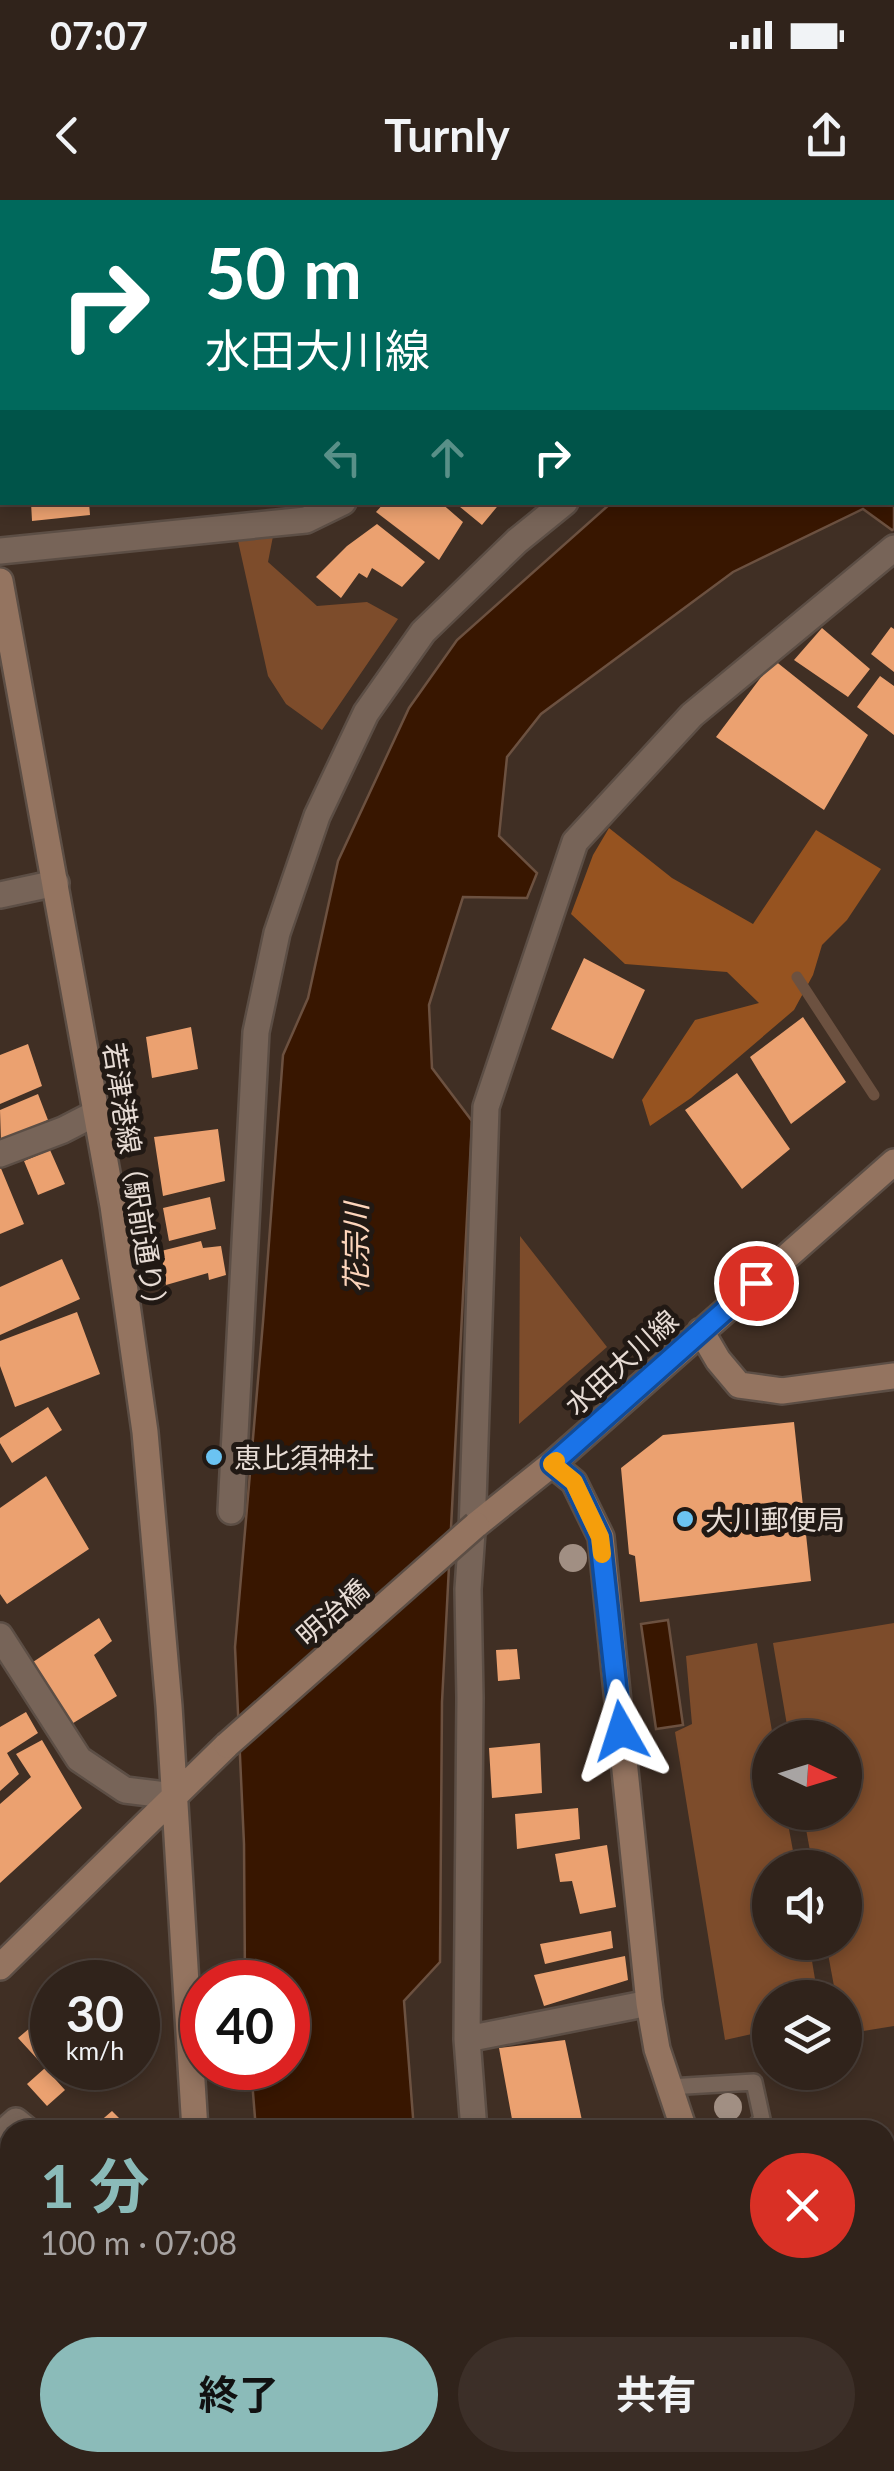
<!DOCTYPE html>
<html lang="ja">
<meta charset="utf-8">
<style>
body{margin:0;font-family:Lato,"Noto Sans JP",sans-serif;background:#3c2f28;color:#f1f3f6;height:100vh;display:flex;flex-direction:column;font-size:38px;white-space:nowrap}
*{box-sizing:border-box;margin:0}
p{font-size:32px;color:#a8a4a3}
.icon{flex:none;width:55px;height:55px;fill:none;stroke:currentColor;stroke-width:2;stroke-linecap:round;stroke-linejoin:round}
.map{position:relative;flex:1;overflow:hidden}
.drawer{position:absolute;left:0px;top:1920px;width:895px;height:352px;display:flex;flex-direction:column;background:#30231b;border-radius:30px 30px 0 0;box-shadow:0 5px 15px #0003,0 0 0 2px #4b403a}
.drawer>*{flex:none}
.banner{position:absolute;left:0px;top:0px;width:895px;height:305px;box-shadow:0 5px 15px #0003,0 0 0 2px #4b403a;background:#00695c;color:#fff;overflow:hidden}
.needle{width:65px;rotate:94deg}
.fabs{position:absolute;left:752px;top:1520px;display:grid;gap:20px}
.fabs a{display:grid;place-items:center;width:110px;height:110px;border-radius:50%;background:#30231b;box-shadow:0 5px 15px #0003,0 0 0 2px #4b403a;font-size:50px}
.speed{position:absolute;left:30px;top:1760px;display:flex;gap:20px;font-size:50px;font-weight:700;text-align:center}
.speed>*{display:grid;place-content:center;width:130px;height:130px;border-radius:50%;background:#30231b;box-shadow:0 5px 15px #0003,0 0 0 2px #4b403a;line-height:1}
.speed small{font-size:25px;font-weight:400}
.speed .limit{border:15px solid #d22;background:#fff;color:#111}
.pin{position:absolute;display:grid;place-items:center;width:85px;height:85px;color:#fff;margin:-42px;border:5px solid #fff;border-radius:50%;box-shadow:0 2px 10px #0007}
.me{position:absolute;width:110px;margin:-55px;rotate:354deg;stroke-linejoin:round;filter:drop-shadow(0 0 8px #0008)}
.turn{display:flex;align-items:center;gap:35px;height:210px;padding:0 40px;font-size:45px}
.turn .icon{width:130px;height:130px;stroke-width:2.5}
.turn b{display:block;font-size:70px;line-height:85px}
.lanes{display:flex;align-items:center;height:95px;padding:0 40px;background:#0003;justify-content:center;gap:50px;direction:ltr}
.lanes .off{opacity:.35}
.round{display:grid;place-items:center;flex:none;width:105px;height:105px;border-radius:52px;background:#3c2f28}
.headline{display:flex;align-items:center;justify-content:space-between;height:170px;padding:0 40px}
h1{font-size:60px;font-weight:700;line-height:75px;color:#8bbbb9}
.cta{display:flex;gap:20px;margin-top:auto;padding:20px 40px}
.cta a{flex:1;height:115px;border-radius:60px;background:#8bbbb9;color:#111;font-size:40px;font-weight:700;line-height:115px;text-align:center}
.cta a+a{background:#3c2f28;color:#f1f3f6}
.status{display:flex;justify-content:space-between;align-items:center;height:70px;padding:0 50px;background:#30231b;direction:ltr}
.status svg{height:28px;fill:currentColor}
header{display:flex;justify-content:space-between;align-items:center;height:130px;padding:0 40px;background:#30231b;font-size:45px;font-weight:700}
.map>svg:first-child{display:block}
.green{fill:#7d4c2b}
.forest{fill:#965320}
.water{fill:#381600;stroke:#6c5140;stroke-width:2.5}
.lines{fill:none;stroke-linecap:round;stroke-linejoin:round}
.stream{stroke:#6c5140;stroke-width:11}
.building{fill:#eba170}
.lane-casing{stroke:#5c4e45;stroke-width:20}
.street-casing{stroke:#5c4e45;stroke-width:30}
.secondary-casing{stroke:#5c4e45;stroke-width:30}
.lane{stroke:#776458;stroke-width:15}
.street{stroke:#776458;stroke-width:25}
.secondary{stroke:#947460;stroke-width:25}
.secondary-bridge-casing{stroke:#5c4e45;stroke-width:30;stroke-linecap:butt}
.secondary-bridge{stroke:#947460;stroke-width:25}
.tree{fill:#a18f83}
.route-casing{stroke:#114b97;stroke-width:25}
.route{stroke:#1a73e8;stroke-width:18}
.slow{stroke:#f59e0b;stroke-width:18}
.poi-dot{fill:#6bc3f2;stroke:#211914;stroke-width:4}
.labels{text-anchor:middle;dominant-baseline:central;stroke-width:10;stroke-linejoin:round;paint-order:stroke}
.street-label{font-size:28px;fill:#e7dcd5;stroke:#211914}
.poi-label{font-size:28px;fill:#e7dcd5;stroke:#211914;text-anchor:start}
.water-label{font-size:30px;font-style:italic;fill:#fcd4bb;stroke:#211914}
</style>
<div class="status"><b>07:07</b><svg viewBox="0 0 49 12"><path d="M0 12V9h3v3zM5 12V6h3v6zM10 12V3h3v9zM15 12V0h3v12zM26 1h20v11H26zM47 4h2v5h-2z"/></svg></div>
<header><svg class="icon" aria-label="back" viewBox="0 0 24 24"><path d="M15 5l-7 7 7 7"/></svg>Turnly<svg class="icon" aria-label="share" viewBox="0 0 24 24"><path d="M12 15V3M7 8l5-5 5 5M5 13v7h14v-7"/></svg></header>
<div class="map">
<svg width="894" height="2271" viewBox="0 0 894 2271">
<rect width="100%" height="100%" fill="#402f24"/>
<path class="green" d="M274,331L268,362L317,406L367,402L398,419L322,530L286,504L268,476L236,332Z
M520,1036L607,1147L519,1224Z
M894,1423V1826L845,1834V1798L836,1797L826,1743L845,1742V1668L813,1667L803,1613L845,1612V1538L789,1537L773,1443Z
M757,1443L773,1537L770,1538V1612L786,1613L796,1667L770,1668V1742L809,1743L818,1797L770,1798V1830L725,1840L675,1532L692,1524L686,1456Z
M894,1994V2173L885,2174V1995Z"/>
<path class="forest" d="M609,628L672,678L753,724L816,630L881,669L847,720L822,745L813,775L794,810L691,898L650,926L642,900L695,820L759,803L727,772L625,764L571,714L593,655Z"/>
<path class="water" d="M894,97V329L892,330L863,309L733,372L541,514L507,557L499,636L537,673L527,698L463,697L429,805L432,868L472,921L442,1502L440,1762L404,1801L414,1930H256L251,1868H288V1782H245L244,1644L235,1447L263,1122L283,855L308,798L338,661L409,508L457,440L611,303L892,302Z
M668,1420L683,1525L656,1529L641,1424Z
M477,2263V2271H282L281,2263Z"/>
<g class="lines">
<path class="stream" d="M0,61H2
M797,777L874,895
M885,2169L894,2175"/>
</g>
<path class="building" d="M31,302H89L90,315L32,321Z
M385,302H440L463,322L439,360L376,312Z
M454,302H501L482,325Z
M377,324L425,362L402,387L372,368L367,378L359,373L341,398L316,377L347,346Z
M891,427L894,429V472L871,454Z
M822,428L870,469L848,497L794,460Z
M774,460L868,535L824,610L716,537Z
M880,476L894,486V535L857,507Z
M584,758L645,790L613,859L551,829Z
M803,817L846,882L791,924L750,857Z
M191,827L198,869L152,878L146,837Z
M28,844L42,886L0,904V855Z
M737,873L790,949L742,989L685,910Z
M38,894L48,920L1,942L0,910Z
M218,929L225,981L163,996L154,937Z
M50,950L65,984L38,995L24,961Z
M0,966L24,1024L0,1034Z
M210,997L216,1029L169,1041L163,1008Z
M201,1041L203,1048L221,1046L226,1075L209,1080L208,1073L166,1085L161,1051Z
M62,1059L80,1099L0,1135V1087Z
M77,1112L100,1174L15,1207L0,1166V1141Z
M48,1207L62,1230L12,1263L0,1243V1238Z
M794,1222L811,1381L640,1402L635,1356L629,1354L621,1268L663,1235Z
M46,1276L89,1349L7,1404L0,1394V1308Z
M99,1418L112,1441L94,1455L117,1496L70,1525L33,1462Z
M517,1449L520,1479L498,1481L496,1450Z
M26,1512L38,1533L7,1553L19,1574L0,1591V1527Z
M42,1540L82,1608L0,1683V1604L31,1577L16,1554Z
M540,1543L542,1593L492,1598L489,1548Z
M578,1608L580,1639L517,1649L515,1614Z
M607,1645L616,1707L580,1714L572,1681L560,1682L555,1654Z
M611,1731L613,1748L545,1764L540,1744Z
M625,1756L628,1780L544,1806L534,1775Z
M44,1816L52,1826V1851L40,1862L18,1838Z
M565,1840L584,1930H514L499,1848Z
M45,1868L65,1890L47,1906L27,1884Z
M112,1911L131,1930H90Z
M10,1939V2005L0,2016V1948Z
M0,2181L10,2192V2208L0,2222Z
M10,2221V2256L0,2245V2234Z
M16,2262H69L77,2271H24Z
M578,2262H657L661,2271H582Z
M784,2262H794L798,2271H762Z"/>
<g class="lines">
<g class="lane-casing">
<path id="lane" d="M669,1887L754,1882L762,1919L752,1930"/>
</g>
<g class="street-casing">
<path id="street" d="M549,0L557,2
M892,36L894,34
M0,351L306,320L343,302
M0,695L56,683
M0,954L63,930L96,913
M231,1311L256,832L277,733L317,616L366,513L423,432L517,341L565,302
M0,1436L79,1559L125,1590L174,1596
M467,1839L649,1803
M474,1930L467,1839L470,1498L468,1389L472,1332L486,907L575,642L692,515L894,348
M0,1935L16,1921L27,1930
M500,2262L501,2271"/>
</g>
<g class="secondary-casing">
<path id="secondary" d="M0,381L113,1006L145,1232L169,1506L195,1930
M701,1131L718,1160L739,1185L782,1191L894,1176
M552,1264L574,1282L601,1337L649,1803L657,1849L684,1930
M476,1325L552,1264L894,962
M0,1767L227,1545
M885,2244L894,2249
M219,2262V2271"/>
</g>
<use href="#lane" class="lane"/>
<use href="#street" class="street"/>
<use href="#secondary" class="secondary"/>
<g class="secondary-bridge-casing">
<path id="secondary-bridge" d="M227,1545L476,1325"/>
</g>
<use href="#secondary-bridge" class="secondary-bridge"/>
</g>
<g class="tree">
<circle cx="573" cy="1358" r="14"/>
<circle cx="728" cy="1907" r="14"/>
</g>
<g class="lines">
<g class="route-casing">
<path id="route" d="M621,1531L600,1337L574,1282L552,1264L756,1083"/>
</g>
<use href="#route" class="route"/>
<path class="slow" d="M556,1261L552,1264L574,1282L600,1337L602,1354"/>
</g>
<g class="poi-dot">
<circle cx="214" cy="1257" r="10"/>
<circle cx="685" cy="1319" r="10"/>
</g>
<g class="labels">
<g class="street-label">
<text transform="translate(136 981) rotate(81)">若津港線（駅前通り）</text>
<text transform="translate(621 1162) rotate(-42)">水田大川線</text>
<text transform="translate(332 1412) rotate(-41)">明治橋</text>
</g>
<g class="poi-label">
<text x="234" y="1257">恵比須神社</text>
<text x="705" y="1319">大川郵便局</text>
</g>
<g class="water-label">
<text transform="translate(355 1048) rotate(-90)">花宗川</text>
</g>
</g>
</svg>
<div class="fabs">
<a><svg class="needle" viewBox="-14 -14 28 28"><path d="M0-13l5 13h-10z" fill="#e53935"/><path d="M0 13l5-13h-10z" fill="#a8a4a3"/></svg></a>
<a><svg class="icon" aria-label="sound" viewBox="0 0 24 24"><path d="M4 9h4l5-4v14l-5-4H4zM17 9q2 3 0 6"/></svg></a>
<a><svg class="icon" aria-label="layers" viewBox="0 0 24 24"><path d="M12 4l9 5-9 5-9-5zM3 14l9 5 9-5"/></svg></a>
</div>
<div class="speed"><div>30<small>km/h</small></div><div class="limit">40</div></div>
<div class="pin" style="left:756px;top:1083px;background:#d93025"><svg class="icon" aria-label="arrive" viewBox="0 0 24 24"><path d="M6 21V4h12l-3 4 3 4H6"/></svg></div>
<svg class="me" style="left:621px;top:1531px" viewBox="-20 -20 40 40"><path d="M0-17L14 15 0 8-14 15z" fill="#1a73e8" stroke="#fff" stroke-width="4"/></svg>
<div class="banner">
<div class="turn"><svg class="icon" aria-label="right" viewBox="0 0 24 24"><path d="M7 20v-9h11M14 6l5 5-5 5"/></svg><div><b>50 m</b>水田大川線</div></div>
<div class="lanes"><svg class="icon off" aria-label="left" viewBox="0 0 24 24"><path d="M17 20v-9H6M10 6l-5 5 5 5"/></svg><svg class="icon off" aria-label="ahead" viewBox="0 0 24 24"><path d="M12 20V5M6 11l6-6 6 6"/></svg><svg class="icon" aria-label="right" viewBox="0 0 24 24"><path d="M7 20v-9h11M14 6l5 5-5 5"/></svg></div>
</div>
<section class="drawer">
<div class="headline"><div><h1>1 分</h1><p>100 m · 07:08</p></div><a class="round" style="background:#d93025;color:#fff"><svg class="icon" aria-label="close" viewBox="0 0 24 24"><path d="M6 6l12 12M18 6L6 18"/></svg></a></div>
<div class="cta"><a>終了</a><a>共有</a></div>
</section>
</div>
